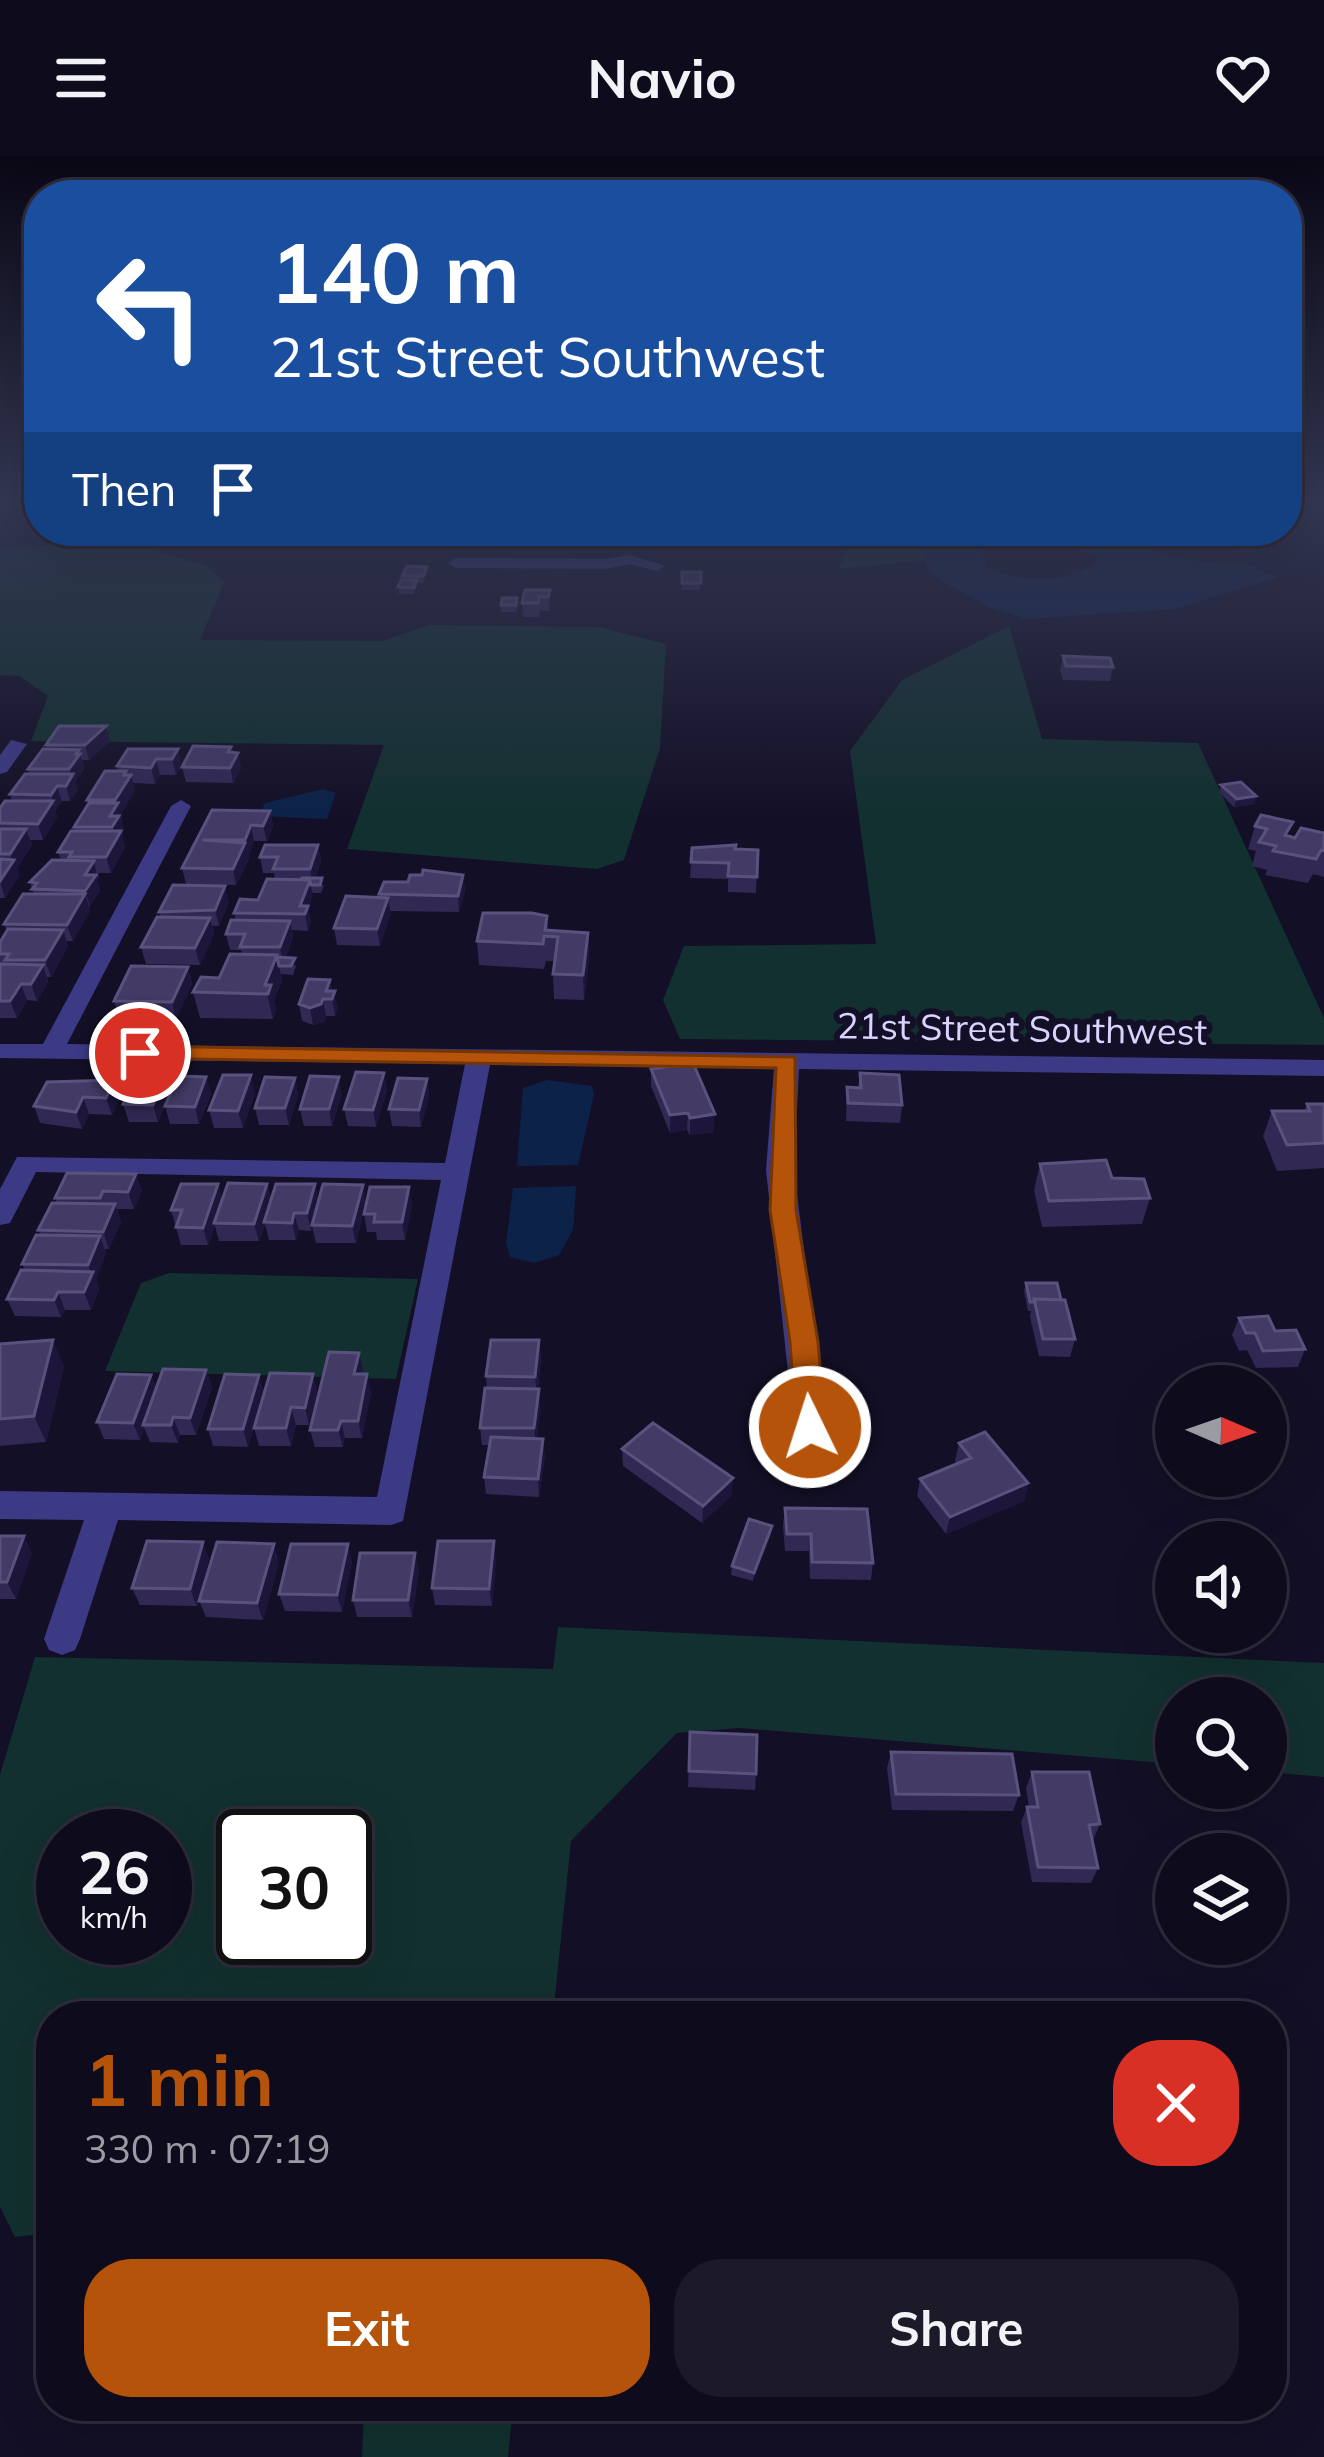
<!DOCTYPE html>
<meta charset="utf-8">
<style>
body{margin:0;font-family:Mulish,sans-serif;background:#1c1929;color:#f1f3f6;height:100vh;display:flex;flex-direction:column;font-size:45px;white-space:nowrap}
*{box-sizing:border-box;margin:0}
p{font-size:39px;color:#9b9ba3}
.icon{flex:none;width:66px;height:66px;fill:none;stroke:currentColor;stroke-width:2;stroke-linecap:round;stroke-linejoin:round}
.map{position:relative;flex:1;overflow:hidden}
.details{position:absolute;left:36px;top:1845px;width:1251px;height:420px;display:flex;flex-direction:column;background:#0e0b1c;border-radius:48px;box-shadow:0 12px 48px #0002,0 0 0 3px #2e2b3b}
.details>*{flex:none}
.guide{position:absolute;left:24px;top:24px;width:1278px;height:366px;border-radius:48px;box-shadow:0 12px 48px #0002,0 0 0 3px #2e2b3b;background:#1a4fa0;color:#fff;overflow:hidden}
.needle{width:78px;rotate:92deg}
.controls{position:absolute;left:1155px;top:1209px;display:grid;gap:24px}
.controls a{display:grid;place-items:center;width:132px;height:132px;border-radius:50%;background:#0e0b1c;box-shadow:0 12px 48px #0002,0 0 0 3px #2e2b3b;font-size:60px}
.speed{position:absolute;left:36px;top:1653px;display:flex;gap:24px;font-size:60px;font-weight:700;text-align:center}
.speed>*{display:grid;place-content:center;width:156px;height:156px;border-radius:50%;background:#0e0b1c;box-shadow:0 12px 48px #0002,0 0 0 3px #2e2b3b;line-height:1}
.speed small{font-size:30px;font-weight:400}
.speed .limit{border:6px solid #111;border-radius:18px;background:#fff;color:#111}
.pin{position:absolute;display:grid;place-items:center;width:102px;height:102px;color:#fff;margin:-51px;border:6px solid #fff;border-radius:50%;box-shadow:0 3px 12px #0007}
.me{position:absolute;width:132px;margin:-66px;rotate:356deg;stroke-linejoin:round;filter:drop-shadow(0 0 9px #0008)}
.turn{display:flex;align-items:center;gap:42px;height:252px;padding:0 48px;font-size:54px}
.turn .icon{width:156px;height:156px;stroke-width:2.5}
.turn b{display:block;font-size:84px;line-height:102px}
.then{display:flex;align-items:center;height:114px;padding:0 48px;background:#0003;gap:24px;font-size:45px}
.round{display:grid;place-items:center;flex:none;width:126px;height:126px;border-radius:48px;background:#1c1929}
.headline{display:flex;align-items:center;justify-content:space-between;height:204px;padding:0 48px}
h1{font-size:72px;font-weight:700;line-height:90px;color:#b45309}
.button{display:flex;gap:24px;margin-top:auto;padding:24px 48px}
.button a{flex:1;height:138px;border-radius:48px;background:#b45309;color:#fff;font-size:48px;font-weight:700;line-height:138px;text-align:center}
.button a+a{background:#1c1929;color:#f1f3f6}
header{display:flex;justify-content:space-between;align-items:center;height:156px;padding:0 48px;background:#0e0b1c;font-size:54px;font-weight:700}
.map>svg:first-child{display:block}
.green{fill:#12302f;fill-rule:evenodd}
.water{fill:#0c2248;fill-rule:evenodd}
.lines{fill:none;stroke-linecap:round;stroke-linejoin:round}
.minor{fill:#3d3a85;fill-rule:evenodd}
.wall{fill:#312854}
.shaded-wall{fill:#1d163a}
.building{fill:#433a66;stroke:#5a527e;stroke-width:3}
.route{fill:#b45309;stroke:#753606;stroke-width:3}
.labels{text-anchor:middle;dominant-baseline:central;stroke-width:12;stroke-linejoin:round;paint-order:stroke}
.street-label{font-size:36px;fill:#d9d4ff;stroke:#130f26}
</style>
<header><svg class="icon" aria-label="menu" viewBox="0 0 24 24"><path d="M4 6h16M4 12h16M4 18h16"/></svg>Navio<svg class="icon" aria-label="heart" viewBox="0 0 24 24"><path d="M12 20l-8-8c-3-5 5-10 8-4 3-6 11-1 8 4z"/></svg></header>
<div class="map">
<svg width="1324" height="2301" viewBox="0 0 1324 2301">
<rect width="100%" height="100%" fill="#130f26"/>
<path class="green" d="M857,375H931L924,382L923,404L838,413Z
M131,387L206,410L224,426L200,484L383,485L429,469L599,471L666,488L660,592L624,704L597,713L347,693L384,589L31,585L48,540L20,520L0,519V392Z
M1009,470L1042,583L1198,587L1324,862V889L680,883L663,844L684,790L876,788L850,595L902,524Z
M169,1117L418,1123L396,1223L105,1215L141,1127Z
M558,1471L1324,1507V1621L1266,1616V1542H1176V1608L740,1572L677,1577L571,1685L553,1860H51V2077L15,2081L0,2051V1619L35,1501L553,1513ZM165,1680V1782H63V1680ZM345,1680V1782H243V1680Z
M364,2250H513L508,2301H362Z"/>
<path class="water" d="M931,375H1100L1149,394L1193,405L1244,408L1278,421L1176,453L1027,463L988,451L933,420L923,404L924,381ZM1023,379L1060,385L1101,403C1066,428 1030,427 989,413L978,393L991,380Z
M323,633L336,637L327,663L259,660L265,647Z
M547,924L592,930L594,939L578,1009L517,1010L523,932Z
M576,1030L573,1074L559,1099L534,1107L510,1101L506,1087L513,1032Z"/>
<g class="lines">
<path class="minor" d="M630,399L665,410L657,415L630,408L605,413L456,412L448,407L456,402L605,403Z
M11,584L27,588L7,616L0,618V599Z
M181,644L191,650L67,888L1324,904V920L799,913L794,1014L826,1271L821,1280L810,1283L799,1280L794,1271L766,1014L774,912L490,909L403,1365L391,1369L118,1364L80,1483L75,1494L62,1499L49,1494L44,1483L84,1364L0,1363V1335L377,1341L441,1024L36,1016L10,1067L0,1069V1033L17,1001L445,1007L465,908L0,902V888H43L171,650Z"/>
</g>
<path class="wall" d="M1313,343H1324V356H1316L1311,349Z
M416,375H434L433,378H416Z
M538,375H582L581,381L538,380Z
M427,411V417L423,427H417L414,438H399L398,431L403,424L402,420Z
M682,416H701L700,434H682Z
M550,434L549,455H540L539,461H523L522,447Z
M501,449H518L516,456H501Z
M1063,500L1113,511L1110,525L1063,524L1060,515Z
M106,570L110,585L89,604H82L84,613L75,626L78,634L70,645H62L55,654L57,661L43,684H30L32,689L17,712L19,720L5,742H0V667L12,645L10,638L29,618L28,613L47,593L46,589Z
M231,591L241,612L233,627L186,626L182,611Z
M178,593L181,609L176,619H160L155,628L133,627L135,634L121,658L123,676L122,678L125,691L111,717H97L99,721L97,724L100,735L89,751L90,755L73,785H66L68,790L51,821H47L48,826L37,845L27,844L17,862H0V786L7,776L4,768L34,738L30,726L61,704L58,696L75,675L74,671L88,648L87,644L118,615L117,610Z
M1221,629L1256,640L1254,648L1234,651L1219,636Z
M270,655L273,670L267,685H254L248,700L249,703L236,729L186,728L182,712Z
M1255,670L1295,682L1324,677V721L1313,718L1308,727L1265,719L1267,714L1252,710L1256,695L1248,693Z
M318,689L321,705L315,722L324,730L321,737H312L308,752L311,766L308,775L292,774L293,781L286,801L296,810L293,819L281,818L282,824L274,844L276,854L273,863L200,862L193,836L219,822L242,798L241,794H230L226,778L236,764L234,757L258,744L275,724L274,717H263L260,701Z
M692,692L758,694L756,737L728,736V723L690,722Z
M463,719L465,735L459,756L390,755L380,790L337,789L334,772L380,741L379,738L408,726Z
M229,746L219,770H212L214,778L200,809L146,808L141,791L161,761L159,756Z
M547,760L548,774L588,777L589,802L584,844L554,843L553,818L555,805H546L544,813L479,809L477,785Z
M188,811L192,828L176,863L119,862L114,845Z
M332,835L338,852L335,860H326L325,865L313,869L302,865L299,848Z
M651,913L714,976L690,979L687,974L670,977L651,930Z
M384,917L387,934L376,971L348,970L344,953Z
M860,917L902,949L900,967L846,965L847,931L858,932Z
M206,921L211,938L199,968H170L165,950Z
M295,922L298,939L289,969H259L255,952Z
M427,923L429,940L421,971L392,970L389,953Z
M114,924L120,942L112,959L89,958L82,973L40,967L34,950Z
M171,935L158,966H129L123,948Z
M255,937L243,972H214L209,954Z
M342,938L332,970H304L300,953Z
M1307,948H1324V1012L1277,1015L1263,980L1272,955H1304Z
M1040,1008L1150,1042L1142,1068L1042,1071L1034,1034Z
M136,1018L142,1035L134,1053H117L121,1066L109,1093H105L106,1097L96,1123L99,1133L91,1154H65L61,1161L15,1160L7,1143L25,1114L22,1108L41,1079L38,1074L57,1047L55,1042Z
M218,1028L222,1043L267,1028L271,1043L315,1028L318,1045L363,1029L366,1046L356,1087H316L312,1071L311,1075L299,1074L296,1084H269L265,1068L259,1085H219L215,1070L208,1089H181L171,1054Z
M412,1048L405,1084H377L376,1076H367L364,1058Z
M1026,1127L1075,1183L1070,1201L1039,1200L1030,1161L1031,1155H1028L1024,1135Z
M1239,1162L1275,1175L1305,1193L1298,1211L1256,1212L1247,1194L1239,1195L1232,1179Z
M539,1184L541,1202L538,1233L540,1251L537,1282L545,1300L539,1341L486,1338L484,1321L489,1289H482L480,1272L487,1232L486,1220Z
M0,1188L64,1210L46,1286L0,1290Z
M206,1214L212,1231L196,1279H180L178,1287L150,1286L144,1272L140,1284L104,1283L97,1266L151,1219L156,1232Z
M363,1214L362,1218L371,1236L362,1282H345L343,1291H315L310,1274Z
M259,1219L264,1236H318L309,1269H296L291,1290H259L254,1272L264,1237L248,1291L213,1290L208,1273Z
M959,1287L1028,1327L1024,1345L946,1378L917,1340L920,1323L957,1307L955,1305Z
M622,1293L732,1339L702,1367L623,1310Z
M785,1352L873,1407L871,1424L810,1423L809,1395H785L783,1369Z
M772,1370L771,1378L753,1425L731,1419L732,1410Z
M0,1380L32,1397L16,1443H0Z
M209,1403L197,1450L140,1449L132,1432Z
M496,1403L492,1450L435,1449L432,1432Z
M352,1405L342,1456L285,1455L279,1438Z
M279,1406L263,1464L206,1461L199,1445Z
M419,1414L412,1461H357L353,1444Z
M690,1576L756,1618L755,1634L688,1631Z
M891,1596L1019,1639L1013,1655L892,1654L887,1612Z
M1032,1616L1100,1668L1093,1684L1098,1712L1091,1727L1032,1726L1021,1666L1027,1651H1029L1026,1632Z"/>
<path class="shaded-wall" d="M106,570L110,585L89,604L85,589Z
M231,591L234,604L238,597L241,612L233,627L228,596Z
M178,593L181,609L176,619L172,603Z
M79,594L84,613L75,626L78,634L70,645L66,630L71,622L69,613Z
M156,603L160,619L155,628L151,612Z
M126,615L128,622L131,619L135,634L121,658L123,676L122,678L125,691L111,717L106,701L116,684L110,660L117,649L115,644Z
M57,630L62,645L56,654L51,639Z
M1256,640L1254,648L1234,651L1237,643Z
M53,645L57,661L43,684L38,668Z
M270,655L273,670L267,685L263,670Z
M251,669L254,685L248,700L249,703L236,729L233,713L245,687V684Z
M26,673L32,689L17,712L19,720L5,742L0,725L13,706L10,698Z
M318,689L321,705L313,729L310,713Z
M94,705L100,735L90,751L85,735V719Z
M463,719L465,735L459,756L458,740Z
M310,724L313,740L308,752L311,766L308,775L305,758L300,750Z
M225,730L229,746L219,770L215,754Z
M85,738L90,755L73,785L67,769Z
M388,742L391,758L380,790L377,773Z
M210,762L214,778L200,809L195,792Z
M290,765L293,781L283,808L280,791Z
M63,774L68,790L51,821L45,804Z
M588,777L589,802L584,844L583,819Z
M277,799L282,824L274,844L276,854L273,863L265,829Z
M43,809L48,826L37,845L31,828Z
M188,811L192,828L176,863L172,846Z
M330,824L338,852L335,860L332,843L326,835Z
M21,828L27,844L17,862L10,845Z
M323,843L326,860L325,865L313,869L310,852Z
M384,917L387,934L376,971L373,954Z
M166,918L171,935L158,966L153,949Z
M251,919L255,937L243,972L238,955Z
M206,921L211,938L199,968L195,951Z
M339,921L342,938L332,970L329,953Z
M295,922L298,939L289,969L285,952Z
M427,923L429,940L421,971L419,954Z
M114,924L120,942L112,959L106,942Z
M83,941L89,958L82,973L76,956Z
M688,957L687,974L670,977V959Z
M715,958L714,976L690,979V962Z
M136,1018L142,1035L134,1053L128,1036Z
M218,1028L223,1046L214,1067L215,1070L208,1089L203,1072Z
M267,1028L272,1046L259,1085L254,1068Z
M315,1028L319,1046L311,1075L307,1057Z
M363,1029L366,1046L356,1087L352,1070Z
M409,1031L412,1048L405,1084L402,1066Z
M115,1048L121,1066L109,1093L103,1076Z
M294,1057L299,1074L296,1084L292,1067Z
M100,1080L106,1097L96,1123L99,1133L91,1154L84,1136L92,1119L88,1109Z
M58,1136L65,1154L61,1161L54,1144Z
M53,1184L64,1210L46,1286L34,1260Z
M539,1184L541,1202L537,1238L535,1221Z
M359,1197L363,1214L358,1236L354,1218Z
M206,1214L212,1231L196,1279L190,1262Z
M313,1218L318,1236L309,1269L305,1252Z
M367,1218L371,1236L362,1282L358,1265Z
M151,1219L158,1236L143,1269L144,1272L140,1284L133,1267Z
M259,1219L264,1236L248,1291L243,1273Z
M539,1233L540,1251L536,1290L534,1272Z
M291,1251L296,1269L291,1290L286,1272Z
M173,1261L180,1279L178,1287L171,1269Z
M341,1265L345,1282L343,1291L338,1274Z
M543,1283L545,1300L539,1341L538,1323Z
M733,1322L732,1339L702,1367L703,1350Z
M1028,1327L1024,1345L946,1378L950,1361Z
M772,1370L771,1378L753,1425L754,1417Z
M24,1380L32,1397L16,1443L7,1426Z
M494,1385L496,1403L492,1450L489,1433Z
M203,1386L209,1403L197,1450L190,1433Z
M274,1388L279,1406L263,1464L257,1447Z
M348,1388L352,1405L342,1456L337,1439Z
M415,1397L419,1414L412,1461L408,1444Z"/>
<path class="building" d="M407,410L427,411L423,420H402Z
M682,416H701V427H682Z
M401,424H417L414,432L398,431Z
M525,434H550L548,441H539L538,447H522Z
M502,442H517L516,449H501Z
M1063,500L1110,502L1113,511L1066,510Z
M59,570H106L85,589H46Z
M193,590L231,591L228,596L238,597L230,612L182,611Z
M43,593L79,594L76,598H80L69,613H28Z
M128,593H178L172,603H156L151,612L117,610Z
M105,615H126L124,619H131L115,644H87Z
M25,618H73L66,630H57L51,639L10,638Z
M1241,626L1256,640L1237,643L1221,629Z
M5,645H53L38,668L0,667V652Z
M89,647H118L110,660H119L112,671H74Z
M212,654L270,655L263,670L251,669L245,684H202L245,687L233,713L182,712Z
M1261,659L1293,666L1285,679L1295,682L1301,672L1324,677V695L1321,694L1316,703L1273,695L1276,690L1259,686L1267,673L1255,670Z
M0,673H26L10,698H0Z
M71,675H121L106,701H69L72,696H58Z
M265,689H318L310,713H273L278,701H260Z
M736,689L735,693L758,694L757,721L728,720L729,707L691,706L692,692Z
M0,703L14,704L0,725Z
M52,704L94,705L85,719H96L85,735L32,733L37,727L30,726Z
M423,714L463,719L458,740L379,738L384,726H408L410,719H422Z
M302,722H322L320,729H311L310,724H301Z
M267,723L310,724L300,750H308L305,758L234,757L240,743L258,744Z
M173,729L225,730L215,754L159,756Z
M23,738H85L67,769L4,768Z
M346,740L388,742L377,773L334,772Z
M483,757H532L547,760L545,774L588,777L583,819L553,818L558,781L544,780L543,788L477,785Z
M157,761L210,762L195,792L141,791Z
M231,764L290,765L280,791H240L245,778H226Z
M8,773L63,774L45,804H5L9,798H0V786Z
M230,798L277,799L265,829H271L268,838L193,836L201,821L219,822Z
M277,801L295,802L291,810H279Z
M0,808L43,809L31,828H21L10,845H0Z
M131,810L188,811L172,846L114,845Z
M308,823L330,824L326,835H335L332,843H323L321,848L310,852L299,848Z
M693,907L715,958L690,962L688,957L670,959L651,913Z
M356,916L384,917L373,954L344,953Z
M860,917L899,919L902,949L848,947L847,931L861,932Z
M137,918H166L153,949L123,948Z
M223,919H251L238,955L209,954Z
M178,920L206,921L195,951L165,950Z
M310,920L339,921L329,953H300Z
M265,921L295,922L285,952H255Z
M398,922L427,923L419,954L389,953Z
M114,924L106,942L83,941L76,956L34,950L47,926Z
M1307,948H1324V987L1287,989L1272,955H1310Z
M1106,1004L1112,1022L1144,1023L1150,1042L1049,1045L1040,1008Z
M67,1017L136,1018L128,1036L103,1035L100,1042H55Z
M228,1027L267,1028L254,1068L214,1067Z
M181,1028H218L203,1072L176,1071L182,1054H171Z
M276,1028H315L307,1057H294L292,1067L264,1066Z
M323,1028L363,1029L352,1070L312,1069Z
M370,1031H409L402,1066H374L375,1058H364Z
M52,1047L115,1048L103,1076L38,1074Z
M36,1079L100,1080L88,1109L22,1108Z
M21,1114L93,1116L84,1136H58L54,1144L7,1143Z
M1026,1127H1057L1061,1144L1034,1143L1035,1146H1030Z
M1034,1143L1065,1144L1075,1183H1043Z
M1268,1160L1275,1175L1296,1174L1305,1193L1263,1195L1255,1177H1246L1239,1162Z
M53,1184L34,1260L0,1263V1188Z
M491,1184H539L535,1221L486,1220Z
M329,1196L359,1197L354,1218H367L358,1265H341L338,1274H310Z
M163,1213L206,1214L190,1262L173,1261L171,1269H143Z
M270,1217L313,1218L305,1252L291,1251L286,1272H254Z
M117,1218L151,1219L133,1267L97,1266Z
M225,1218L259,1219L243,1273H208Z
M485,1232L539,1233L534,1272H480Z
M653,1267L733,1322L703,1350L622,1293Z
M985,1276L1028,1327L950,1361L920,1323L971,1302L959,1287Z
M491,1281L543,1283L538,1323L484,1321Z
M785,1352L867,1353L873,1407L812,1406L811,1378H787Z
M749,1363L772,1370L754,1417L732,1410Z
M0,1380H24L7,1426H0Z
M147,1385L203,1386L190,1433L132,1432Z
M438,1385H494L489,1433L432,1432Z
M217,1386L274,1388L257,1447L199,1445Z
M291,1388H348L337,1439L279,1438Z
M360,1397H415L408,1444H353Z
M690,1576L757,1579L756,1618L689,1615Z
M891,1596L1012,1598L1019,1639L896,1638Z
M1032,1616H1089L1100,1668L1089,1669L1098,1712L1038,1711L1027,1651H1038Z"/>
<linearGradient id="sky" x2="0" y2="1"><stop stop-color="#0a0815"/><stop offset="0.52" stop-color="#333752"/><stop offset="1" stop-color="#333752" stop-opacity="0"/></linearGradient>
<rect width="1324" height="665" fill="url(#sky)"/>
<path class="route" d="M140,890L795,901L796,1054L818,1186L825,1271L821,1279H800L796,1271L790,1186L770,1054L776,912L132,902V892Z"/>
<g class="labels">
<g class="street-label">
<text transform="translate(1022 872) rotate(1)">21st Street Southwest</text>
</g>
</g>
</svg>
<div class="controls">
<a><svg class="needle" viewBox="-14 -14 28 28"><path d="M0-13l5 13h-10z" fill="#e53935"/><path d="M0 13l5-13h-10z" fill="#9b9ba3"/></svg></a>
<a><svg class="icon" aria-label="sound" viewBox="0 0 24 24"><path d="M4 9h4l5-4v14l-5-4H4zM17 9q2 3 0 6"/></svg></a>
<a><svg class="icon" aria-label="search" viewBox="0 0 24 24"><circle cx="10" cy="10" r="6"/><path d="M15 15l6 6"/></svg></a>
<a><svg class="icon" aria-label="layers" viewBox="0 0 24 24"><path d="M12 4l9 5-9 5-9-5zM3 14l9 5 9-5"/></svg></a>
</div>
<div class="speed"><div>26<small>km/h</small></div><div class="limit">30</div></div>
<div class="pin" style="left:140px;top:897px;background:#d93025"><svg class="icon" aria-label="arrive" viewBox="0 0 24 24"><path d="M6 21V4h12l-3 4 3 4H6"/></svg></div>
<svg class="me" style="left:810px;top:1271px" viewBox="-20 -20 40 40"><circle r="17" fill="#b45309" stroke="#fff" stroke-width="3"/><path d="M0-11L8 9 0 5-8 9z" fill="#fff"/></svg>
<div class="guide">
<div class="turn"><svg class="icon" aria-label="left" viewBox="0 0 24 24"><path d="M17 20v-9H6M10 6l-5 5 5 5"/></svg><div><b>140 m</b>21st Street Southwest</div></div>
<div class="then">Then<svg class="icon" aria-label="arrive" viewBox="0 0 24 24"><path d="M6 21V4h12l-3 4 3 4H6"/></svg></div>
</div>
<section class="details">
<div class="headline"><div><h1>1 min</h1><p>330 m · 07:19</p></div><a class="round" style="background:#d93025;color:#fff"><svg class="icon" aria-label="close" viewBox="0 0 24 24"><path d="M6 6l12 12M18 6L6 18"/></svg></a></div>
<div class="button"><a>Exit</a><a>Share</a></div>
</section>
</div>
